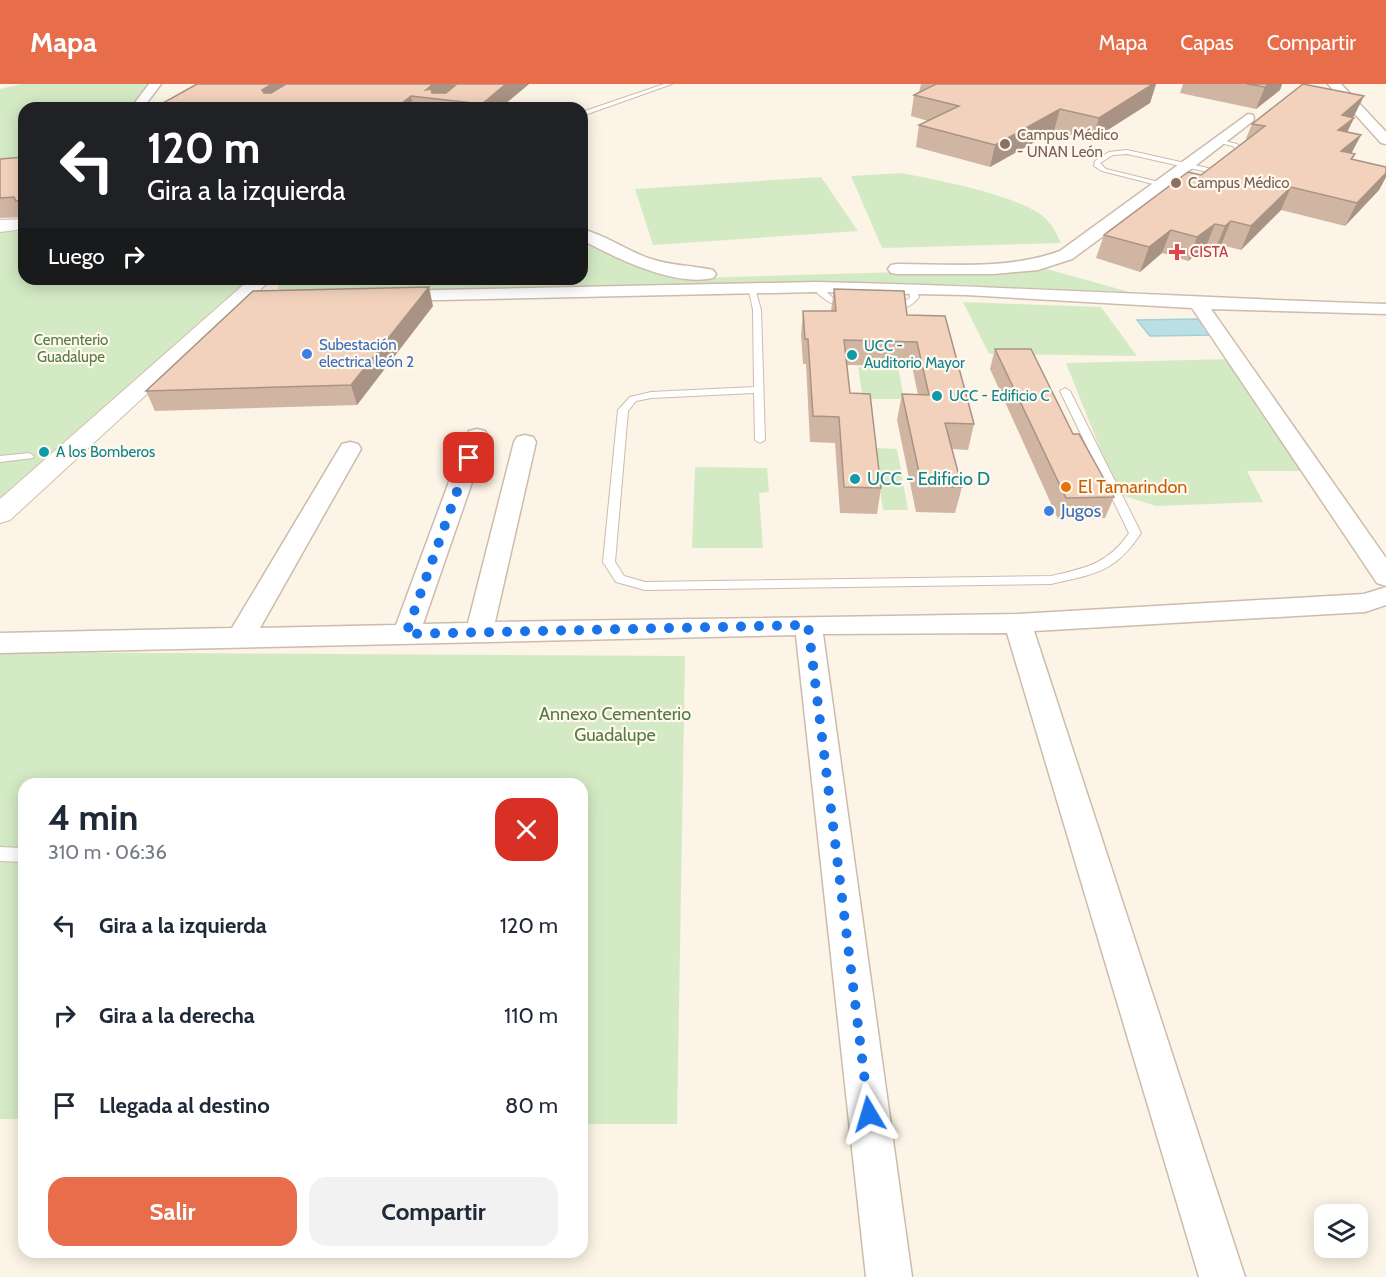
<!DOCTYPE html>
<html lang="es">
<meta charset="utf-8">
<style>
body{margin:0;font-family:Cabin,sans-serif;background:#f2f2f3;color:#1f2937;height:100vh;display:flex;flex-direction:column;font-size:22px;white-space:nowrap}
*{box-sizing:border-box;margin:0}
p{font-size:20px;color:#747a83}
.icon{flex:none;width:33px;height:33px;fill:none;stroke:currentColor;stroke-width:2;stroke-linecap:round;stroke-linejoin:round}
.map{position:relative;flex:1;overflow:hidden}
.side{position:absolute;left:18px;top:694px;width:570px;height:480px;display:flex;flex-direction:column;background:#fff;border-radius:18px;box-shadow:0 3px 15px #0003}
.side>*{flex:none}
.banner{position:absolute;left:18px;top:18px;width:570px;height:183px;border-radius:18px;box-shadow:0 3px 15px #0003;background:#202124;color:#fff;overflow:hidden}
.tools{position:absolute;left:1314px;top:1120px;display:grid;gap:12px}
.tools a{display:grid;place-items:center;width:54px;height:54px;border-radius:12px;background:#fff;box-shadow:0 3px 15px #0003;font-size:30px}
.pin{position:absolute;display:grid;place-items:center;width:51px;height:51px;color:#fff;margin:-26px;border-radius:12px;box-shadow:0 3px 9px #0006}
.me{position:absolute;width:66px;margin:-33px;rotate:353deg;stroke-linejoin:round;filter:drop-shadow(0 0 4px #0008)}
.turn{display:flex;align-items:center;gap:21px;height:126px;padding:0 30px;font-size:27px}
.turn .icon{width:78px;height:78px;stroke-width:2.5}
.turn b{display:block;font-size:42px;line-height:51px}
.then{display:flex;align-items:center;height:57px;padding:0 30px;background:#0003;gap:12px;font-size:22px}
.round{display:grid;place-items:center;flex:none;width:63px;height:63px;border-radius:18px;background:#f2f2f3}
.headline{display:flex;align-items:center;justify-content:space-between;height:102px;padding:0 30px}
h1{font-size:36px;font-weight:700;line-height:45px}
.cta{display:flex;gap:12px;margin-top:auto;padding:12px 30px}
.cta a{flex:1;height:69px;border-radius:18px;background:#e76d4b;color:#fff;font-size:24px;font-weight:700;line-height:69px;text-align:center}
.cta a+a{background:#f2f2f3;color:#1f2937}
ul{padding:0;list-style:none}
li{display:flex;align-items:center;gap:18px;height:90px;padding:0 30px}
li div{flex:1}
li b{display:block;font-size:22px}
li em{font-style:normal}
header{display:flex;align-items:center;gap:36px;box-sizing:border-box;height:84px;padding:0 30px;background:#e76d4b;color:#fff}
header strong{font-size:28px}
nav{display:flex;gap:33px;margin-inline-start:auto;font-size:21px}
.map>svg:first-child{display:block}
.green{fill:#d4eac4}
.water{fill:#bae0e6;stroke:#a0d0d8;stroke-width:1.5}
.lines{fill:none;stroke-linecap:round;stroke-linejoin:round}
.lane-casing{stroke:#cebbac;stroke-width:2}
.street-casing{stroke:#cebbac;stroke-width:3}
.secondary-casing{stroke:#d3bdac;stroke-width:2}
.lane{fill:#fff;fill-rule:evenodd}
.street{fill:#fff;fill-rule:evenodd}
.secondary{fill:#fff;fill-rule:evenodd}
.wall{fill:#d0b5a3}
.shaded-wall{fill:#a99384}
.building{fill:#f2d2bd;stroke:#a99384;stroke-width:1.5}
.route{stroke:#1a73e8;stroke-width:10;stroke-dasharray:0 18}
.education-dot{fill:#8d6e63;stroke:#fff8ed;stroke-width:2}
.health-dot{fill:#e0444e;stroke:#fff8ed;stroke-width:2}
.shop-dot{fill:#3f7fe0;stroke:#fff8ed;stroke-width:2}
.culture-dot{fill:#0f9aa8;stroke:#fff8ed;stroke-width:2}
.food-dot{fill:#e8710a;stroke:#fff8ed;stroke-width:2}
.labels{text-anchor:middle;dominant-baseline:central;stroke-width:4.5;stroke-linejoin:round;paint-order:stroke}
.far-education-label{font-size:15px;fill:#785e54;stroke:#fff8ed;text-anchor:start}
.far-health-label{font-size:15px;fill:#be3a42;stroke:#fff8ed;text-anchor:start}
.far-park-label{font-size:15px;fill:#547c42;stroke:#fff8ed}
.far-shop-label{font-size:15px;fill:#366cbe;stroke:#fff8ed;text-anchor:start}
.far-culture-label{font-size:15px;fill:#0d838f;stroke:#fff8ed;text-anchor:start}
.culture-label{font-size:18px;fill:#0d838f;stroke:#fff8ed;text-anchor:start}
.food-label{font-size:18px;fill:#c56008;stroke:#fff8ed;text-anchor:start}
.shop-label{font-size:18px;fill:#366cbe;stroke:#fff8ed;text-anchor:start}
.park-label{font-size:18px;fill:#547c42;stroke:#fff8ed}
</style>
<header>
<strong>Mapa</strong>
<nav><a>Mapa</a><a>Capas</a><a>Compartir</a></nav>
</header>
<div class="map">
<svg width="1386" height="1193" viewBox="0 0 1386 1193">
<rect width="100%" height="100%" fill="#fcf4e6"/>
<path class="green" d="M22,0H153L133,24H24V93L0,94V5Z
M901,89C933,95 1024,112 1046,135C1053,142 1057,150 1061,159L882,164L851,92Z
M821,93L858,147L653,161L635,105Z
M24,147V195H260L0,418V148Z
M582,155L656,189L696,194L1043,184L1144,212L986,206L907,199H727L560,205L287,207L278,205V201L284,195H582Z
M963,218L1101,223L1137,272L989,270Z
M1233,275L1321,387H1247L1263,418L1156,422L1118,410L1066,279Z
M858,283H898L904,315H863Z
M874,364L897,365L908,426H883Z
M695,383L767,384L769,408L759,409L763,464H692Z
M0,568L685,572L677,1040H582V700H24V1035H0Z"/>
<path class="water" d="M1199,235L1213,251L1150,252L1137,236Z"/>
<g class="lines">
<g class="lane-casing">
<path id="lane" d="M664,0H672L582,32V28Z
M1217,55L1237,60L1245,68L1222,87L1212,89L1127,70L1113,71L1100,79L1106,85L1163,99L1161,102L1102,87L1094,82L1095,77L1109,68L1127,66L1212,85L1218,84L1238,68L1233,62L1215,58Z
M813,201H819L833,214L853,222L849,225C833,221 822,216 812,203Z
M748,202L755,204L761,226L765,356L760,359L755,356L754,309L651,314L636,317L628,327L615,478L624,492L645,498L1051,492C1086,484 1108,480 1129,449L1060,307L1065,304L1070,307L1141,449C1115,489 1094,490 1051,500L645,506L616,498L603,478L618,326L630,313L651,308L754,303L753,226Z
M909,202L916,204L919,213C911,224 899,227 886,225V221L901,219L910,214Z
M29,369L34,372L33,374L0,378V372Z
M0,763L24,764V778L0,777Z"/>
</g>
<g class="street-casing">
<path id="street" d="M149,0H161L143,24H131Z
M1328,0H1341L1386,48V60L1381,59Z
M1248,30L1253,31L1254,34L1253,37L1128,134L1072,175L1038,186L994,190H897L891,189L888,185L891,181L897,180C951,180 1008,186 1060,167Z
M582,145C605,151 626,166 648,174C670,182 691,181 713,186L716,190L713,194C674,203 616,174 582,156Z
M816,198C1006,202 1196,214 1386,220V230L1211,225L1386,474V502L1377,499L1192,224L966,211L816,208L392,217L386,216L383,212L386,208L392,207Z
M477,345L485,347L488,352L423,540L468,539L514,358L517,353L525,351L533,353L536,358L495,538L1018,530L1364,510L1386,503V521L1365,528L1034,547L1245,1193H1199L1007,549L823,550L912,1193H866L796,551L0,569V549L232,544L339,365L342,360L350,358L358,360L361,365L260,544L396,541L466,352L469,347Z"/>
</g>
<g class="secondary-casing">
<path id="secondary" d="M24,135V145L0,148V136Z
M250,195H272L10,436L0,439V415Z"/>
</g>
<use href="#lane" class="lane"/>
<use href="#street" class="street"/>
<use href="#secondary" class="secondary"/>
</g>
<path class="wall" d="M197,0H456L446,9L529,0L500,24H154Z
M921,0H1156L1150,19L1092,56L1054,47L990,83L916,63L919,41L928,37L911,32L914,11L919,8Z
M1183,0H1282L1280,6L1256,25L1180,9Z
M1354,32L1347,48L1361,51L1351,69L1355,70L1353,75L1386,83V93L1379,106L1345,142L1281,126L1241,166L1221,161L1215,166L1206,163L1188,177L1162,169L1140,188L1096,174L1104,151L1201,91L1245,57L1252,40Z
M24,73V133L0,134V75Z
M834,205L907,231L974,340L968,366L952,365L962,403L955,429L916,428L897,336L902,310L918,311L912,282L847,281L850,309L881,404L877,430L840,429L835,359L810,358L806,280H803L801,251L803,227H831Z
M433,222L357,321L155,327L146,307Z
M995,265L1073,350L1114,413L1105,434L1058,435L990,285Z"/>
<path class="shaded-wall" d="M272,0H289L267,24L262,6Z
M433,0H456L439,15L426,6Z
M506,0H529L500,24H483L482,20Z
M1153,0H1156L1150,19L1092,56L1099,34Z
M1269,0H1282L1280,6L1256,25L1265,3Z
M411,12L413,24H396Z
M1364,12L1354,32L1344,42L1354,34L1344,55L1329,67L1342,31Z
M1060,25L1054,47L990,83L995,61Z
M1361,51L1350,72L1341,67Z
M1386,89V93L1379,106L1345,142L1357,119Z
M1291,103L1281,126L1241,166L1251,142Z
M1231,137L1221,161L1215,166L1225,142Z
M1215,140L1206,163L1188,177L1197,153Z
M1171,146L1162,169L1140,188L1149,163Z
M429,203L433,222L357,321L351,301Z"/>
<path class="building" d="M197,0H272L262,6L264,9H271L286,0H433L426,6L431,5L432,9H446L457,0H506L482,20L411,12L396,24H154Z
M936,0H1153L1099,34L1060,25L995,61L919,41L959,22L914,11Z
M1247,0H1269L1265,3Z
M1303,0L1364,12L1342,31L1354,34L1338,46L1361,51L1341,67L1355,70L1351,75L1386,83V89L1357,119L1291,103L1251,142L1231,137L1225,142L1215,140L1197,153L1171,146L1149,163L1104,151L1188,88L1201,91L1265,42L1252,40Z
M24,73V116L16,117L14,113L0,114V75Z
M429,203L351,301L146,307L253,207Z
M834,205L904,207L907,231L945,232L974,340L945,339L962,403L922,402L902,310L929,311L917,258L844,256L850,309L870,310L881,404L844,403L839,333L813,332L808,255H805L803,227H836Z
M995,265H1031L1073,350H1079L1114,413L1066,414Z"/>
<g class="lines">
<path class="route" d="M469,374L406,550L808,541L869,1030"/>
</g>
<g class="education-dot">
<circle cx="1005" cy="60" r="6"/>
<circle cx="1176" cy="99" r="6"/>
</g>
<path class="health-dot" d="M1174 159h6v6h6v6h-6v6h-6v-6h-6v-6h6z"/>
<g class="shop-dot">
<circle cx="307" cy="270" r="6"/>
<circle cx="1049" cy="427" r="6"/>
</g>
<g class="culture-dot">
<circle cx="852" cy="271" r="6"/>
<circle cx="937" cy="312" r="6"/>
<circle cx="44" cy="368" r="6"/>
<circle cx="855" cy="395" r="6"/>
</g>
<circle class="food-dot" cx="1066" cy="403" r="6"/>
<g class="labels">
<g class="far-education-label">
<text x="1017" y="51">Campus Médico<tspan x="1017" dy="17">- UNAN León</tspan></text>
<text x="1188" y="99">Campus Médico</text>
</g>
<g class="far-health-label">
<text x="1190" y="168">CISTA</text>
</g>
<g class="far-park-label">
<text x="71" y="256">Cementerio<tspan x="71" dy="17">Guadalupe</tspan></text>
</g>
<g class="far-shop-label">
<text x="319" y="261">Subestación<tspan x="319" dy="17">electrica león 2</tspan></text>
</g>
<g class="far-culture-label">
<text x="864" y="262">UCC -<tspan x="864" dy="17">Auditorio Mayor</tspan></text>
<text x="949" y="312">UCC - Edificio C</text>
<text x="56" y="368">A los Bomberos</text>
</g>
<g class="culture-label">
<text x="867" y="395">UCC - Edificio D</text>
</g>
<g class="food-label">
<text x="1078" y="403">El Tamarindon</text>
</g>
<g class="shop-label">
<text x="1061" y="427">Jugos</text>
</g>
<g class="park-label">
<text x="615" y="630">Annexo Cementerio<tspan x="615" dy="21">Guadalupe</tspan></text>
</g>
</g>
</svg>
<div class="tools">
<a><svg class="icon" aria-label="layers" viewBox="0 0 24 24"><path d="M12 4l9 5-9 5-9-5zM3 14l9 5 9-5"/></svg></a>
</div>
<div class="pin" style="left:469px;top:374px;background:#d93025"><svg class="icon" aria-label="arrive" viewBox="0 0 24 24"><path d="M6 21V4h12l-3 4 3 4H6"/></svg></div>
<svg class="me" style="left:869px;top:1030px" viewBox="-20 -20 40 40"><path d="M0-17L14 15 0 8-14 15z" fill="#1a73e8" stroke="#fff" stroke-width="4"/></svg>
<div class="banner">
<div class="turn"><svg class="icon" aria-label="left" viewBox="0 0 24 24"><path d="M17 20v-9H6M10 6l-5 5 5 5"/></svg><div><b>120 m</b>Gira a la izquierda</div></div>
<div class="then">Luego<svg class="icon" aria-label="right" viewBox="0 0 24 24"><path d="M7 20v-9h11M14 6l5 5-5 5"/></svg></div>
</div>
<section class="side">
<div class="headline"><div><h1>4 min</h1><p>310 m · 06:36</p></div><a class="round" style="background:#d93025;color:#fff"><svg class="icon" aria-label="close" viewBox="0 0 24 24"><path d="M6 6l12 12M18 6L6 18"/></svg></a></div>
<ul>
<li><svg class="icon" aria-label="left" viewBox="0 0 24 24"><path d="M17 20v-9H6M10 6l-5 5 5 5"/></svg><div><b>Gira a la izquierda</b></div><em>120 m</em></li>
<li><svg class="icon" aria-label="right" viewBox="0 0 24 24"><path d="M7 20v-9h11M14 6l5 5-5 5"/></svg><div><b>Gira a la derecha</b></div><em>110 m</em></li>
<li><svg class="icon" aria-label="arrive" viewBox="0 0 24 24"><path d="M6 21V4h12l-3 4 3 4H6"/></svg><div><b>Llegada al destino</b></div><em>80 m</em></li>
</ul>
<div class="cta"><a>Salir</a><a>Compartir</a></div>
</section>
</div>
